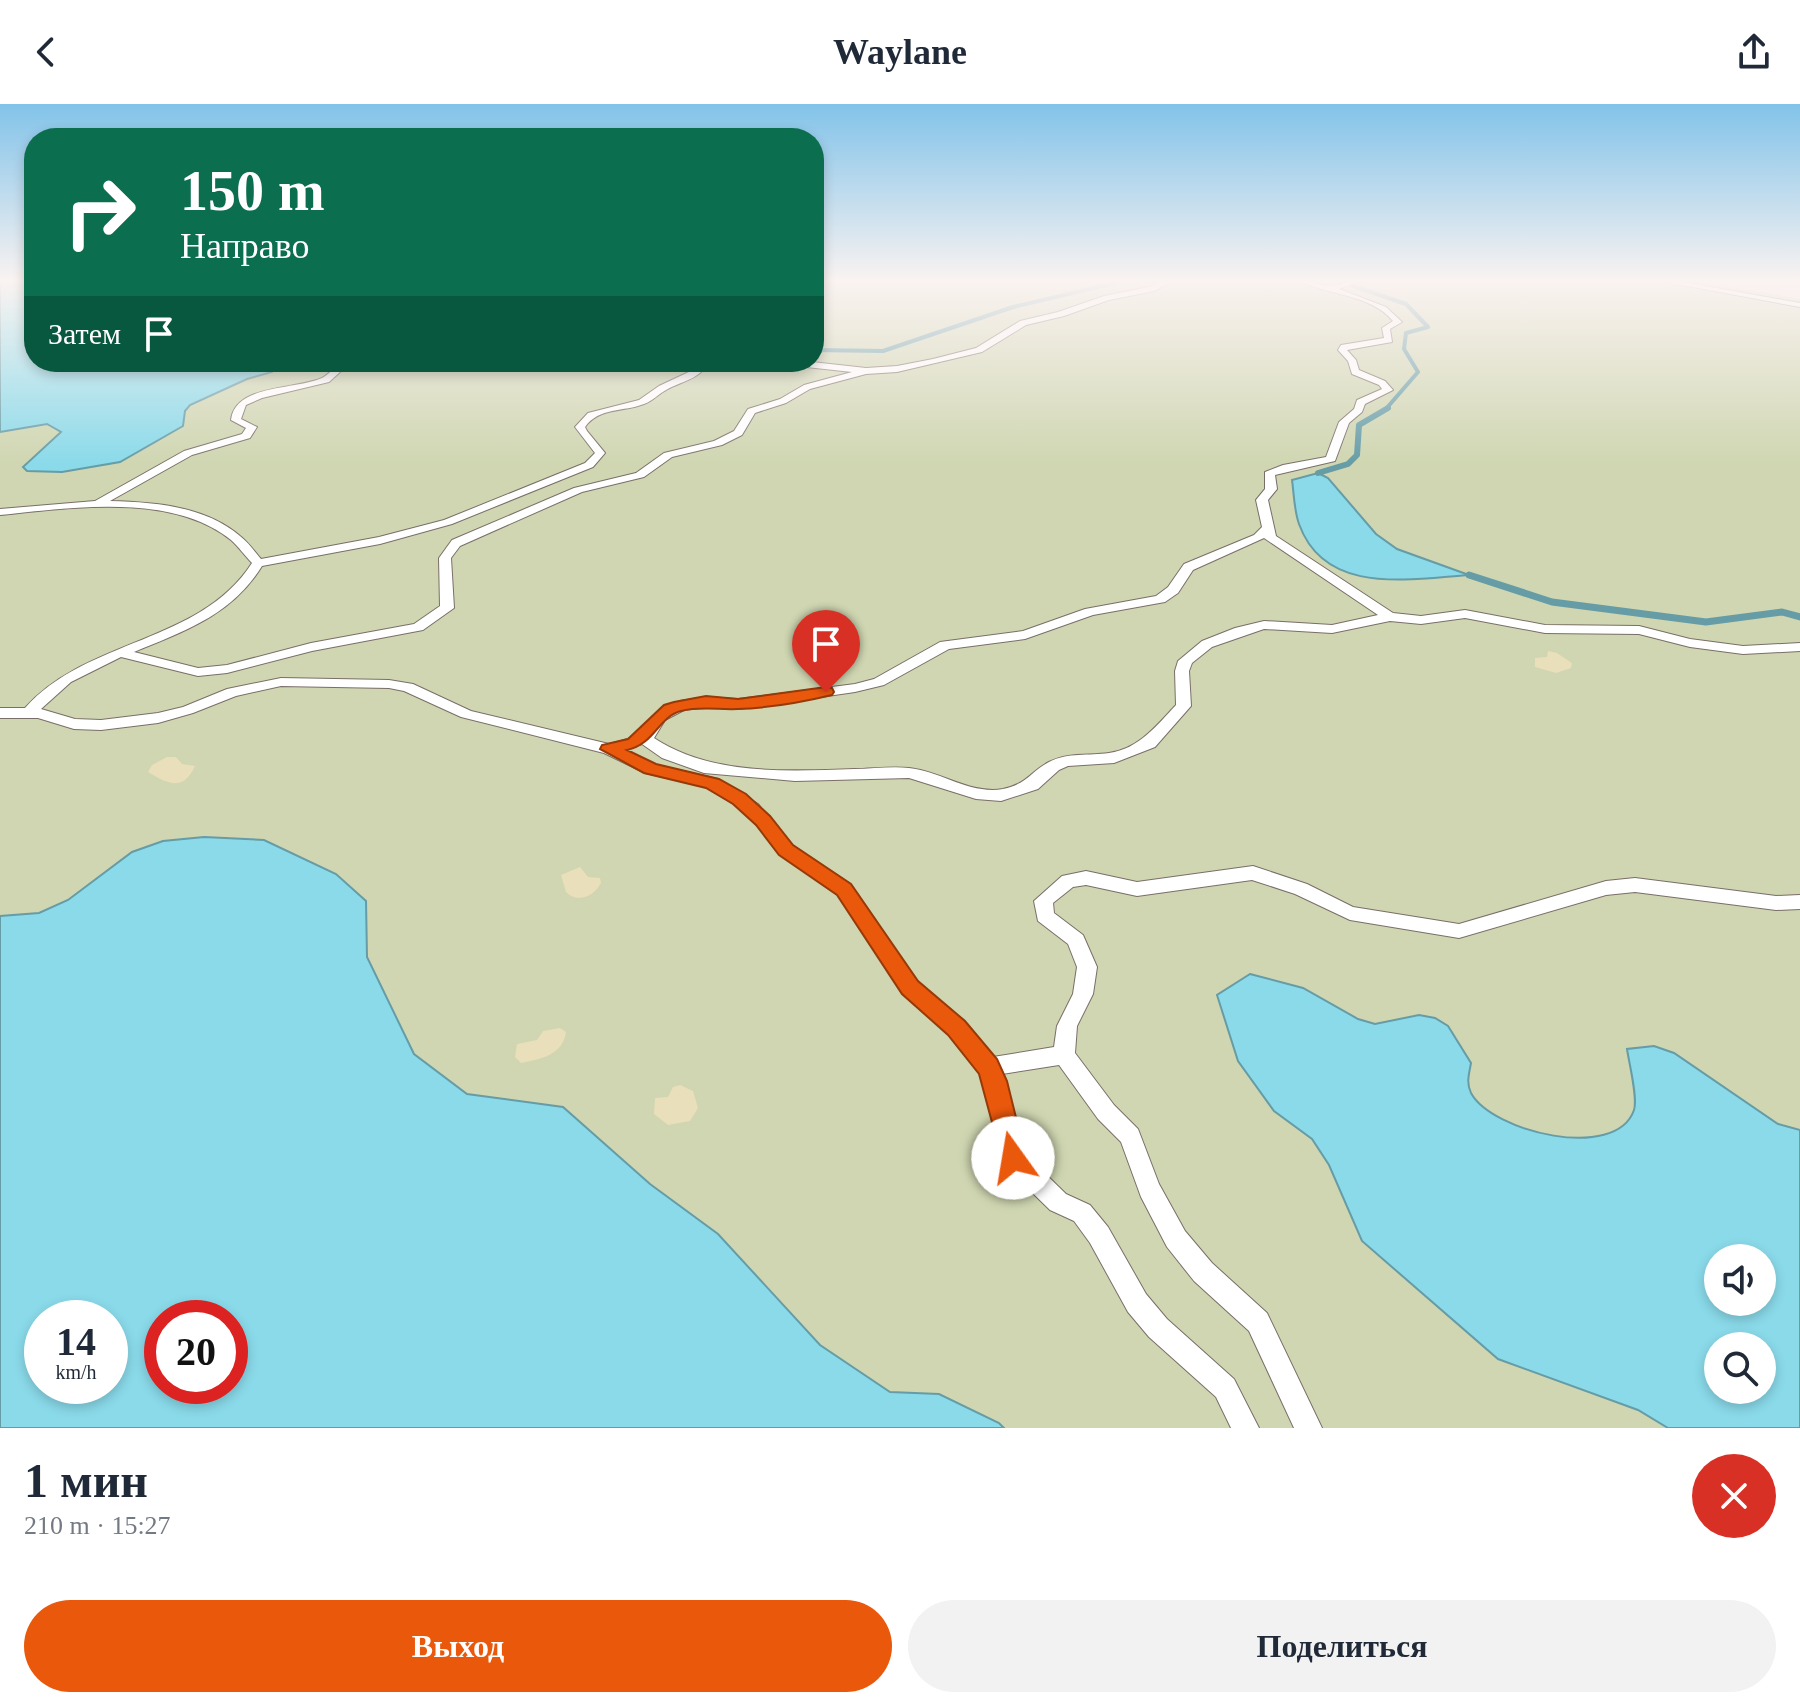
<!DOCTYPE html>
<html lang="ru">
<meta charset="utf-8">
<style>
body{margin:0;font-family:"Times New Roman",serif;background:#f2f2f3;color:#1f2937;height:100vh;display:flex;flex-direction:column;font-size:30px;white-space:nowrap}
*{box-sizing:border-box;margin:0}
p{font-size:26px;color:#747a83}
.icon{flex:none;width:44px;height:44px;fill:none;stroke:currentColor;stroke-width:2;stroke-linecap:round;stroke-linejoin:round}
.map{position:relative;height:1324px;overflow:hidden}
.side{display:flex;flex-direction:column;background:#fff;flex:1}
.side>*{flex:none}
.top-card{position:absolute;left:24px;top:24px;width:800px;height:244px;border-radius:32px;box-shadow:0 4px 12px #0003;background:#0b6e4f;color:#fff;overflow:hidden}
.controls{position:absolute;left:1704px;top:1140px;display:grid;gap:16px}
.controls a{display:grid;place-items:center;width:72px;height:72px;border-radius:50%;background:#fff;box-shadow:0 4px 12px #0003;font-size:40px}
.speed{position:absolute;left:24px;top:1196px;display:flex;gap:16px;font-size:40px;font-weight:700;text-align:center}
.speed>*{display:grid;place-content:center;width:104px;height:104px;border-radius:50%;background:#fff;box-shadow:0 4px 12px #0003;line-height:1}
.speed small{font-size:20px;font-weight:400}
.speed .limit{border:12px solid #d22;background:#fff;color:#111}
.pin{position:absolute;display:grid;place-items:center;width:68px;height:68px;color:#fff;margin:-82px -34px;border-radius:50% 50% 50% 0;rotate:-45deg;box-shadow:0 0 8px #0007}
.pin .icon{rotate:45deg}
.me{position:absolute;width:88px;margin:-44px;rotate:347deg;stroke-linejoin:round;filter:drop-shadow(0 0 6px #0008)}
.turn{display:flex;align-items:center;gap:28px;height:168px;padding:0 24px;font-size:36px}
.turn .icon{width:104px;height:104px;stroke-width:2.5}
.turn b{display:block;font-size:56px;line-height:68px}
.then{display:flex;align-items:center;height:76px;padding:0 24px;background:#0003;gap:16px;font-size:30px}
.round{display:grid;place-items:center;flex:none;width:84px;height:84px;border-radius:42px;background:#f2f2f3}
.overview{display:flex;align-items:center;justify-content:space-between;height:136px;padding:0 24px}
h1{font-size:48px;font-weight:700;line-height:60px}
.primary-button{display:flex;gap:16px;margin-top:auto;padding:16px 24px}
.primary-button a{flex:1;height:92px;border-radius:48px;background:#ea580c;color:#fff;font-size:32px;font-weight:700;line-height:92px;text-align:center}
.primary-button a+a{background:#f2f2f3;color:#1f2937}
header{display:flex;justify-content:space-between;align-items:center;height:104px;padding:0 24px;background:#fff;font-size:36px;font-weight:700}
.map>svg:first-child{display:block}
.green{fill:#cfd6b1;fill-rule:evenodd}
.sand{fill:#e9dfba}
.water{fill:#8adaea;stroke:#659ca6;stroke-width:2;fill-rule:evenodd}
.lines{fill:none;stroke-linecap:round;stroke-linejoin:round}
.stream-far2{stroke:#659ca6;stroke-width:4}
.stream-far1{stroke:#659ca6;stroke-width:6}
.stream{stroke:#659ca6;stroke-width:7}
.service-casing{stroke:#7a6e68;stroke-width:2}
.service{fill:#fff;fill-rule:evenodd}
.route{fill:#ea580c;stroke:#983908;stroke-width:2}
</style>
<header><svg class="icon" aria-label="back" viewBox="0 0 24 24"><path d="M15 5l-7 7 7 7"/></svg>Waylane<svg class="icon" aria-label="share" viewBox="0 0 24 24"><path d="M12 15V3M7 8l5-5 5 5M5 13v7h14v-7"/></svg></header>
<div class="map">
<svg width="1800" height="1324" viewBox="0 0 1800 1324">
<rect width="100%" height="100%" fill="#f3e5df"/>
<path class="green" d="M0,176H34V258H814V176H1693L1800,195V1324H0ZM1718,1154H1762V1198H1718ZM42,1214H110V1282H42ZM162,1214H230V1282H162ZM1718,1242H1762V1286H1718Z"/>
<path class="sand" d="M1548,547L1557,549L1572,559L1571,564L1556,569L1535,563V554L1547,553Z
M167,653H176L182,660L195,662C183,688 168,680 148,668L152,661Z
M580,763L588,773L600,774L601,779C594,792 578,800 566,788L561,771Z
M560,924L566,928C563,951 541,955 521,959L515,953L517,940L537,936L543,927Z
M680,981L693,987L698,1004L690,1017L668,1021L654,1010L655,994L668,993L673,983Z"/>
<path class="water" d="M0,176H34V258H278L272,268L247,275L190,301L185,307L183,322L120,358L62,368L27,367L23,363L61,328L47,320L0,328Z
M1318,369L1328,374L1376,430L1397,445L1469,471C1409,475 1325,492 1299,420C1294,406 1294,390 1292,376Z
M204,733L264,736L336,770L366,797L367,853L414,950L467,990L563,1003L650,1080L718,1130L820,1241L890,1288L939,1290L999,1319L1004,1324H0V812L39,809L68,796L132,748L163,737ZM42,1214H110V1282H42ZM230,1214V1282H162V1214Z
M1250,870L1303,884L1358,915L1375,920L1419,911L1435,914L1448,922L1471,959C1469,970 1466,979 1471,989C1492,1028 1616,1058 1634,1006C1638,994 1629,959 1627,945L1654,942L1674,949L1778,1020L1800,1026V1324H1668L1638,1306L1498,1255L1362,1137L1329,1061L1312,1035L1274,1007L1238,957L1217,891ZM1762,1154V1198H1718V1154ZM1762,1242V1286H1718V1242Z"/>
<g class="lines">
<path class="stream-far2" d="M1331,176L1341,179
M1353,182L1406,200L1428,223L1406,229L1404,245L1418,268L1385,306
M814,246L883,247L1013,203L1128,176"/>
<path class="stream-far1" d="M1318,369L1348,360L1357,351L1359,321L1388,304
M1469,471L1472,472"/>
<path class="stream" d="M1469,471L1552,498L1706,518L1782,508L1800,513"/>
<g class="service-casing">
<path id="service" d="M1165,176H1175L1154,187L1109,196L1064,212L1026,221L982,248L897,268L866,270L810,285L786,299L755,309L742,331L722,341L672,353L644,373L582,388L460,442L451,454L454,504L423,526L312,547L227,569L198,572L121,553L71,578L41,605L75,615L101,616L158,609L183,603L227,585L281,574L389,576L413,580L471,607L609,640L628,635L641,628L655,610L680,597L706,593L738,595L855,580L874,575L940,538L1023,527L1085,505L1156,492L1168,483L1184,460L1254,431L1262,423L1256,396L1265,385V368L1283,361L1326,353L1339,318L1354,305L1357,296L1382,285L1379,281L1352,270L1348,257L1338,246L1341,241L1384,234L1382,224L1393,217C1371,190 1326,191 1297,176C1309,176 1319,181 1330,182C1340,182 1351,176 1362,176L1339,185L1386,203L1402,218L1390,225L1392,238L1347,246L1356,256L1359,266L1385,277L1393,286L1365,300L1362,308L1349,319L1335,357L1275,371L1277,385L1268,396L1276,432L1393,509L1421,512L1465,506L1545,521L1639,522L1690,535L1743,542L1800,539V547L1743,550L1690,543L1639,530L1545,529L1465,514L1421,520L1390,517L1332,529L1264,525L1212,543L1192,559L1189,567L1191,602L1155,643L1114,659L1068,662L1059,666L1038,685L1001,697L976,695L909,674L795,677L704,669L662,654L642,640L625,646L656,661L718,675L758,700L792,742L850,780L917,878L963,918L993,953L1054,943L1057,922L1073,890L1077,863L1068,840L1038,817L1034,797L1062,772L1086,767L1137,778L1253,762L1307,780L1353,803L1459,820L1606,777L1635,774L1776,792L1800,791V805L1776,806L1635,788L1606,791L1459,834L1350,816L1295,790L1252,776L1137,792L1086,781L1073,783L1053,799L1054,809L1083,831L1097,863L1093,890L1077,922L1075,949L1114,1001L1138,1025L1159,1080L1185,1127L1212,1159L1267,1209L1322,1324H1294L1249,1227L1194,1177L1167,1143L1141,1093L1121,1038L1098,1015L1059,961L1002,970L1023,1048L1066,1090L1090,1101L1108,1123L1146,1190L1167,1215L1234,1275L1259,1324H1231L1216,1293L1149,1233L1128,1208L1090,1139L1074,1117L1050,1106L1005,1062L981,970L949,930L903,890L838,790L780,750L746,708L707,683L645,669L604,649L461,613L404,587L389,584L281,582L236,592L193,609L158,619L101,626L74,625L38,614H0V604H25C87,534 200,540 252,459C245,452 238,442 231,436C171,388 70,404 0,411V405L95,397L184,347L242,330L246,324L231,316C235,280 296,286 322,274C328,271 335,263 341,258H351L329,278L262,294L246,301L241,315L257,323L250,334L192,351L110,397C154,398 205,402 240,432C248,438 254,447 261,455L379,433L444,416L585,359L595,349L575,323L588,309L639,296L659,282L691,267V258H701V268C691,277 678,279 666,286C658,290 653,297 644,300C624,308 599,303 585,323L587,327L605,349L593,363L452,420L380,440L262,462C232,511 185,527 134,548L198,564L227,561L311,539L414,520L440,502L439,454L452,436L574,384L636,369L664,349L714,337L734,327L748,305L780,295L804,281L852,268L788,261L783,258H812L866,264L897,262L933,255L976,244L1020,217L1058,208L1104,192L1149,183ZM1264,434L1378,511L1332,521L1264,517L1235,524L1202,537L1178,557L1175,567L1176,601C1157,621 1139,645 1109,649C1089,652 1068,648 1049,658C1030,668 1029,679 1003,685C971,691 940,667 909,664C891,662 872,665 854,665C787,667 712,672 654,634L665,616L684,606L706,603L738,605L855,588L884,581L949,545L1025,535L1093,511L1165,498L1178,489L1193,466Z
M1655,176H1672L1800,199V203Z"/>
</g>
<use href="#service" class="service"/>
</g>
<linearGradient id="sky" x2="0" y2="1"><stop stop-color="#82c3e9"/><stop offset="0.49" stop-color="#faf3f1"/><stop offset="1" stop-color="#faf3f1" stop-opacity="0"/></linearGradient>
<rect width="1800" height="361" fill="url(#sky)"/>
<path class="route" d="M826,583L832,584L834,588L832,591C803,598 768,604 738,605C718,606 701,602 681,607C658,613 655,640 627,646L656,660L719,675L746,690L770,712L793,741L851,780L918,877L965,917L997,955L1007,977L1026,1054L1022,1063L1013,1066L1004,1063L979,970L948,931L902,890L837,791L779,751L756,721L733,700L706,684L644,669L600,645L602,641L628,635L664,601L674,598L706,592L738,595Z"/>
</svg>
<div class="controls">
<a><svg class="icon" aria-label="sound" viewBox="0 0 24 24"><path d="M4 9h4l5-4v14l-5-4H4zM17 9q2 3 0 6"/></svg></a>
<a><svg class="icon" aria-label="search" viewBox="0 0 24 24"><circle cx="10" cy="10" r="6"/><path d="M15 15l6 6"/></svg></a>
</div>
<div class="speed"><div>14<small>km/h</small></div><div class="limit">20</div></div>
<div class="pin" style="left:826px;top:588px;background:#d93025"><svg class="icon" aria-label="arrive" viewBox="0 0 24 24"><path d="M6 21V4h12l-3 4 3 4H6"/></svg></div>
<svg class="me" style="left:1013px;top:1054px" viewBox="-20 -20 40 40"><circle r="19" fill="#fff"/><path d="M0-13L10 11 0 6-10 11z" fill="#ea580c"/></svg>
<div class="top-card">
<div class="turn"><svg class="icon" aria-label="right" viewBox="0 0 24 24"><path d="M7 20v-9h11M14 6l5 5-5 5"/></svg><div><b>150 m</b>Направо</div></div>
<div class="then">Затем<svg class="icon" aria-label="arrive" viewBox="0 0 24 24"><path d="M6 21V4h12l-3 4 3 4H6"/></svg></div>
</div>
</div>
<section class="side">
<div class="overview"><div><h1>1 мин</h1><p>210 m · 15:27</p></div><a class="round" style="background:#d93025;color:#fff"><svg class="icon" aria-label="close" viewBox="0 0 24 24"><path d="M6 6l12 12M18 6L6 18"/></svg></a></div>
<div class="primary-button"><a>Выход</a><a>Поделиться</a></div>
</section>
